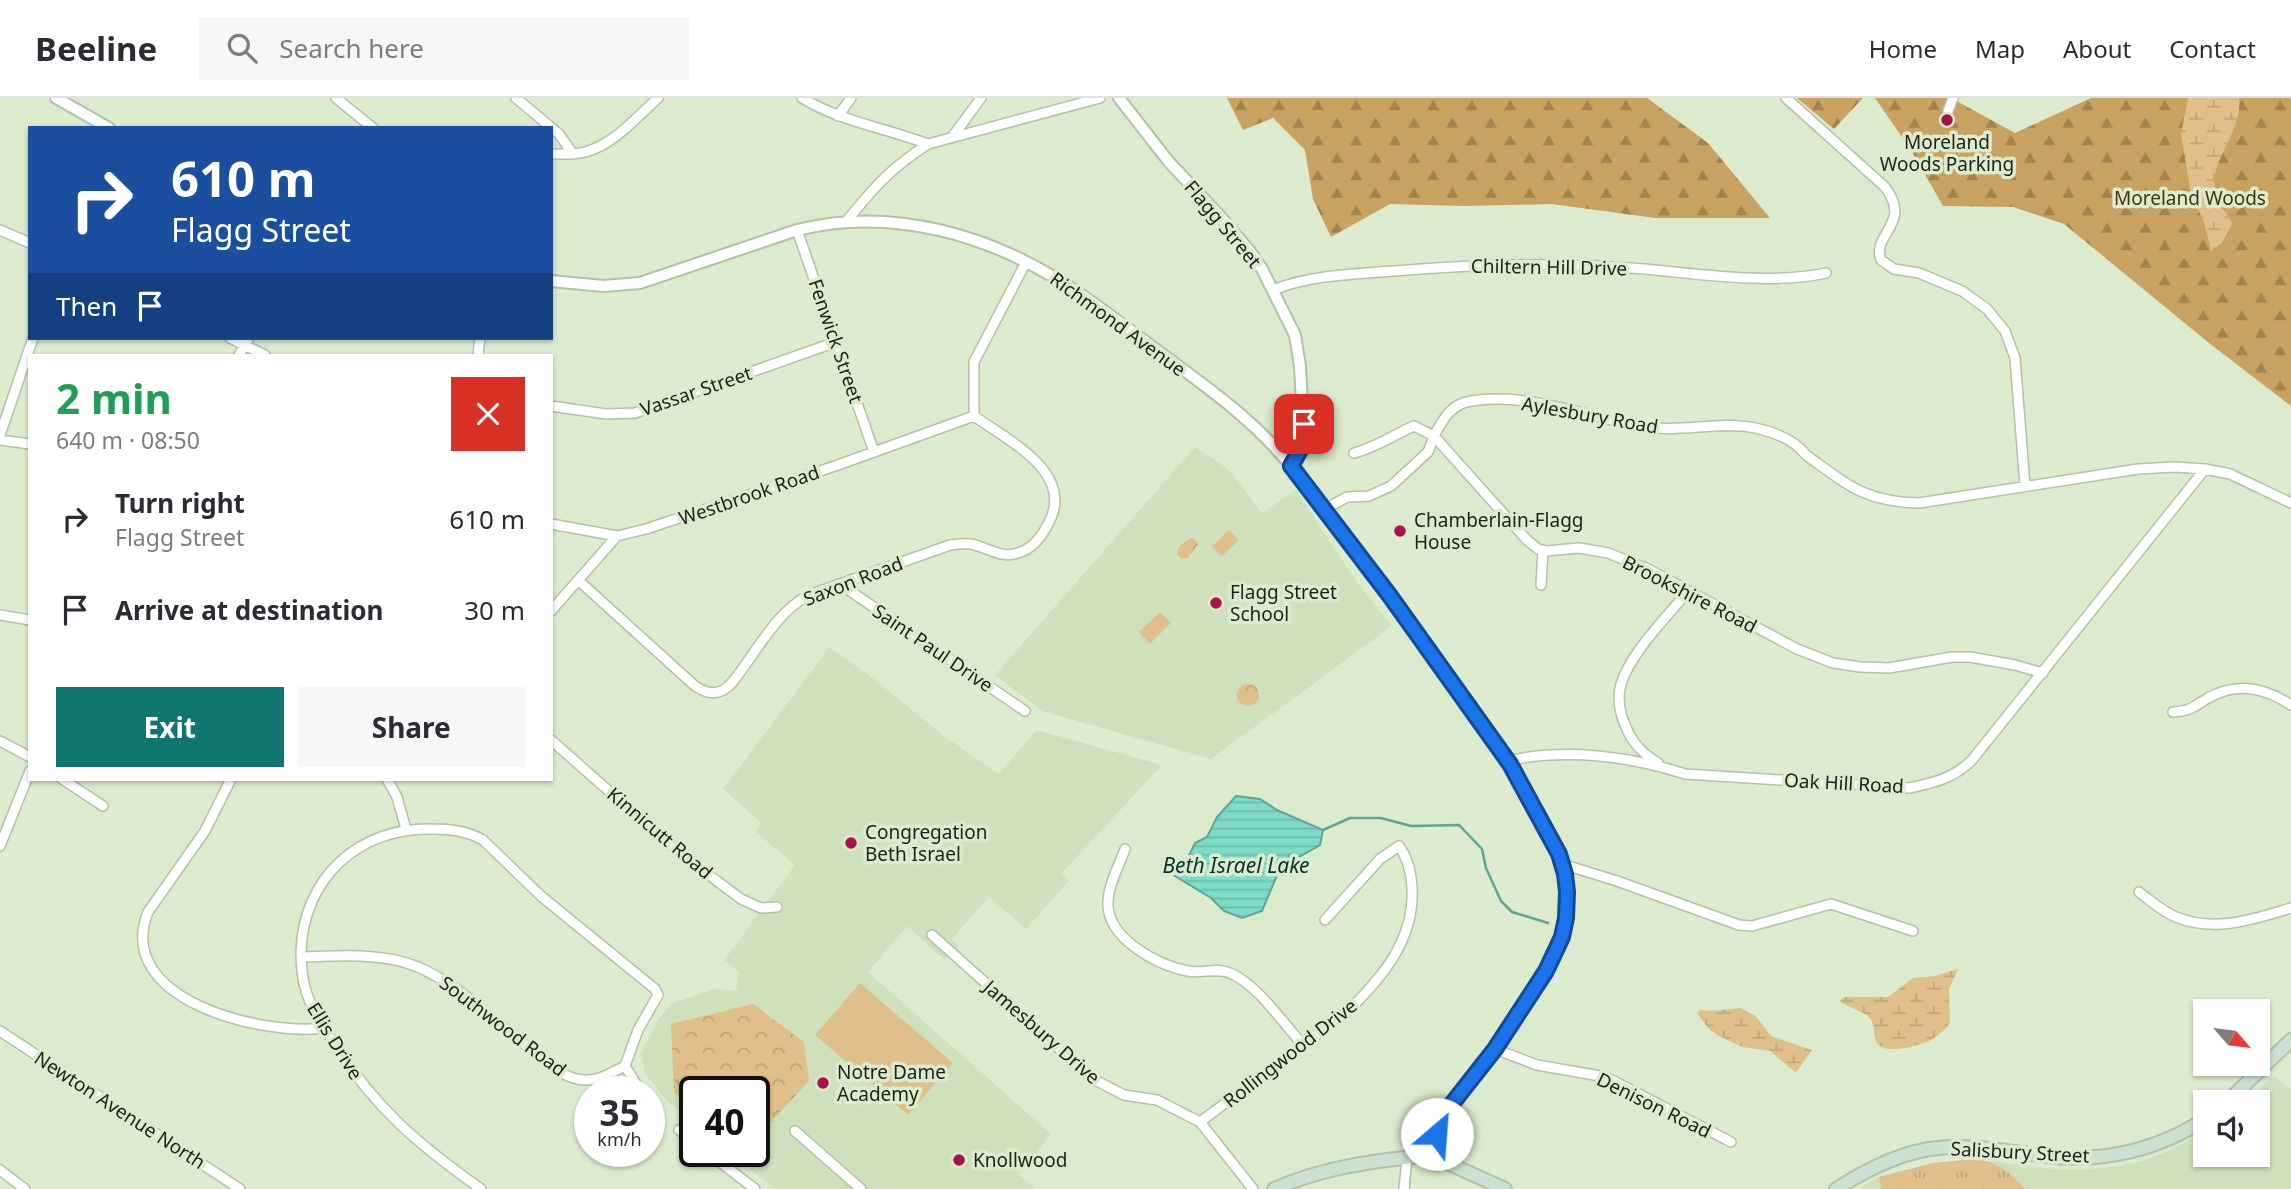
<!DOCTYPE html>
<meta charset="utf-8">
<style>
body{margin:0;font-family:"Noto Sans",sans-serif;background:#f7f7f7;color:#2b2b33;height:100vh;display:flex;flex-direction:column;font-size:26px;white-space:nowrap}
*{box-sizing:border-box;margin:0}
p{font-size:23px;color:#7c7c81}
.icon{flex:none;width:38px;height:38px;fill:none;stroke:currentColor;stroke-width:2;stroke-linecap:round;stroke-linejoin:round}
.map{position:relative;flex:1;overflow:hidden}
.details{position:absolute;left:28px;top:256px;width:525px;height:427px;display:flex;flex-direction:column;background:#fff;border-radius:0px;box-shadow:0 2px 5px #0004}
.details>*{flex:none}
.top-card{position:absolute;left:28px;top:28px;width:525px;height:214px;border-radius:0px;box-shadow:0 2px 5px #0004;background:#1a4fa0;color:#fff;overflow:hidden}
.needle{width:46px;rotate:118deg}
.tools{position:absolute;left:2193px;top:901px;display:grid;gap:14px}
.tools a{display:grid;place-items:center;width:77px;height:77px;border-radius:0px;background:#fff;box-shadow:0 2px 5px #0004;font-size:35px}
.speed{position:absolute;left:574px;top:978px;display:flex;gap:14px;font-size:35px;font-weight:700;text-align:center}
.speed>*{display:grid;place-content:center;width:91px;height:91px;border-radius:50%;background:#fff;box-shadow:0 2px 5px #0004;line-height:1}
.speed small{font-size:18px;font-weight:400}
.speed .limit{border:4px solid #111;border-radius:10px;background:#fff;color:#111}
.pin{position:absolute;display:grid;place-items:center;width:60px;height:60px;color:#fff;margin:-30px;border-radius:14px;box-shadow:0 4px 10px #0006}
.me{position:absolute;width:77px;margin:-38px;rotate:27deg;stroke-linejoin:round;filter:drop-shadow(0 0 5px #0008)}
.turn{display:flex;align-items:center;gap:24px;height:147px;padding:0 28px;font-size:32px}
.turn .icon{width:91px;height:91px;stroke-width:2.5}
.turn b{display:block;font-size:49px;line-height:60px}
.then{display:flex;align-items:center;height:66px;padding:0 28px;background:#0003;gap:14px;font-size:26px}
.round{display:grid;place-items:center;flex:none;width:74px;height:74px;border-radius:0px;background:#f7f7f7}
.overview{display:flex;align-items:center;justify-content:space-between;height:119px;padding:0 28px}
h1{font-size:42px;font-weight:700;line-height:52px;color:#1e9e55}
.button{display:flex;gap:14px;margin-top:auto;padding:14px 28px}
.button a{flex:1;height:80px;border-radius:0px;background:#0f766e;color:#fff;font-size:28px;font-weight:700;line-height:80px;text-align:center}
.button a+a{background:#f7f7f7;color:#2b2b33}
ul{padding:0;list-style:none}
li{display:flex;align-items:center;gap:21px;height:91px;padding:0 28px}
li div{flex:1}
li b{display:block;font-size:26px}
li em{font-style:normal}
header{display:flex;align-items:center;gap:42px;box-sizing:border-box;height:98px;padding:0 35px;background:#fff;border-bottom:2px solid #e1e1e2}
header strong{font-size:33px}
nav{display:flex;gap:38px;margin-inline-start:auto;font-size:24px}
.search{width:490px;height:63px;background:#f7f7f7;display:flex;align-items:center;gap:18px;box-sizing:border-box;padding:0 24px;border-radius:0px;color:#7c7c81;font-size:26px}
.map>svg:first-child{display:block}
.built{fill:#cee1bc}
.grass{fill:url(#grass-tufts)}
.forest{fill:url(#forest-firs)}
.wetland{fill:url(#wetland-marsh)}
.park{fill:url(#park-crowns)}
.pitch{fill:#dfc08b}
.water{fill:url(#water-rules);stroke:#60a492;stroke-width:2}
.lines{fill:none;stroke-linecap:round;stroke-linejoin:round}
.stream{stroke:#60a492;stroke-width:2.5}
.minor-casing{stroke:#b3c1a4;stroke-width:12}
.tertiary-casing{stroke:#b3c1a4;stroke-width:14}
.secondary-casing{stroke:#b3c1a4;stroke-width:16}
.minor{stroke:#fff;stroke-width:9}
.tertiary{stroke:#fff;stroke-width:10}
.secondary{stroke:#cbe2d3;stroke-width:12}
.route-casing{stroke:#114b97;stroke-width:18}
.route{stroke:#1a73e8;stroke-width:12}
.poi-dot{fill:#a7124b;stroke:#dcebcd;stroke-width:2.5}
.labels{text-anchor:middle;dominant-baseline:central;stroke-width:7;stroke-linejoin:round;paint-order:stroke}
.poi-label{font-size:19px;fill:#1c2217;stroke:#dcebcd;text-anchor:start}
.park-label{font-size:19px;fill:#423114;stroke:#dcebcd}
.street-label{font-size:19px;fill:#1c2217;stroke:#dcebcd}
.water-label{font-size:21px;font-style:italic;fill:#05342c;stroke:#dcebcd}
</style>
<header>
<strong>Beeline</strong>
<div class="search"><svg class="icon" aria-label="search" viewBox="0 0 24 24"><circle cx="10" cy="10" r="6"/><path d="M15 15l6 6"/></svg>Search here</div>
<nav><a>Home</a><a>Map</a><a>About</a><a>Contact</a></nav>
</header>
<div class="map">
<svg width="2291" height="1091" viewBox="0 0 2291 1091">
<defs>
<pattern id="grass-tufts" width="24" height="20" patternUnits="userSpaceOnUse" patternTransform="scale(1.75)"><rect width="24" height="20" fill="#dfc08b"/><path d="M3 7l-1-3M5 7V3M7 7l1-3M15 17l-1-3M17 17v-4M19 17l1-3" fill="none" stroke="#bfa577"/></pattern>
<pattern id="forest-firs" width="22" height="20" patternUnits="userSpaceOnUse" patternTransform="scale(1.75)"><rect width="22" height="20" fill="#c8a260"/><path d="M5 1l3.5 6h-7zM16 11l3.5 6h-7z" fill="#a2844e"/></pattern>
<pattern id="wetland-marsh" width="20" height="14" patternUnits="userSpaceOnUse" patternTransform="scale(1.75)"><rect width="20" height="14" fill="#dfc08b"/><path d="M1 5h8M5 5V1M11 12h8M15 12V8" fill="none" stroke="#bfa577"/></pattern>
<pattern id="park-crowns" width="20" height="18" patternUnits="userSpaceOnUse" patternTransform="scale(1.75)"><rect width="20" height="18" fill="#dfc08b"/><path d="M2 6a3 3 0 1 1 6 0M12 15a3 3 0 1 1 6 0" fill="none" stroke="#bfa577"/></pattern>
<pattern id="water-rules" width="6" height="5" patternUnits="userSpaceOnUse" patternTransform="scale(1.75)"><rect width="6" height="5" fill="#7ddcc7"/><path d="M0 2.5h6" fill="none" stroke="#6bbcaa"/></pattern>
</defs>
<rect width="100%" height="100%" fill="#dcebcd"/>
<path class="built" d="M1195,349L1228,371L1262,415L1296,392L1356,483L1392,528L1211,661L1042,613L995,577Z
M829,549L870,578L944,638L999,676L1036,632L1162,667L1062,775L1069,783L1026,831L989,799L952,841L959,848L944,861L907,828L868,874L1051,1036L1019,1077L1036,1091H775L729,1054H754V994H695V1025L668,1004L645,976L641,955L658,922L671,906L714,891L736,893L739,874L724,862L795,767L755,733L761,725L723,691Z
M2274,978L2291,991V1091H1858L1879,1079L1913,1070L1952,1063L1988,1062L2049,1071L2082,1072L2113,1069L2142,1063L2168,1053L2205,1034V1057H2258V1004H2246Z"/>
<path class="grass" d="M1975,1061C1995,1062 2012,1076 2025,1091H1881L1879,1079L1933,1065Z"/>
<path class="forest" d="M1227,0H1647L1708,45L1770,120H1655L1552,106L1464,108L1390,106L1331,139L1313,101L1305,52L1273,20L1243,32Z
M1797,0H1863L1834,31Z
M1875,0H1951L2015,35L2091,0H2291V308L2209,245L2064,126L2013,109L1943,108L1911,52Z"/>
<path class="wetland" d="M2188,0H2239C2243,35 2207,64 2215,97C2217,108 2229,115 2232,126L2222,145L2211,153L2204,124L2191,96L2181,36Z
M1958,871L1949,891L1950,925C1946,931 1940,936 1934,940C1925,947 1884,958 1877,945C1872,937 1876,926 1869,919C1861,912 1848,910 1840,903L1845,899H1888L1913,880L1935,878Z
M1740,910L1756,918L1771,938L1812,952L1798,972L1795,974L1770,953L1742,949L1717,937L1708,930L1697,915L1701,912L1710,913Z"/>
<path class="park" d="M1192,440L1196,442L1198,447L1188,460L1181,461L1177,456C1178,448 1184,443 1192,440Z
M1237 597a11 11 0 1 1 22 0a11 11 0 1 1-22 0Z
M753,906L804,944L809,983L771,1024L754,1009V994H695V1011L674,994L671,926Z"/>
<path class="pitch" d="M1229,432L1239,442L1222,458L1212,448Z
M1160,514L1171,525L1150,546L1139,534Z
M860,885L953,965L908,1017L815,937Z"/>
<path class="water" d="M1236,698L1260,701L1277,712L1323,732L1320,747L1299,759L1291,756L1280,770L1262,813L1242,820L1224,813L1211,800L1175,778L1184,768L1195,745L1207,739L1217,719Z"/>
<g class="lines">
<path class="stream" d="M1323,732L1350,720H1381L1411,728L1459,727L1482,751L1486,770L1501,803L1512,814L1548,825"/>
<g class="minor-casing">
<path id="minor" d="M336,0L373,30
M516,0L559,36L573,56
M802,0C842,24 886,30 928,46
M1786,0L1885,89C1913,126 1871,136 1881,162L1894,171L1919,175L1962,193L1987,211L2005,233L2015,260L2025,388
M1948,13L1953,0
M838,18L851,0
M953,38L981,0
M551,56C563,56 574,57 585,54C613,47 637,19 658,0
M846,124C873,90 891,70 928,46L1100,0
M0,132L30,145
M797,132L874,354
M1273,192C1310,177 1355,176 1394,173C1478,166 1561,164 1645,171C1700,176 1771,187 1826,175
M230,240L265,257
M239,257L249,240
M478,257L480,240
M551,308L606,316L635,315L836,244
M974,318V264L1026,164
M0,337L33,240
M0,342L30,346
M1354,355C1377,349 1393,337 1414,328L1434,338C1443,321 1451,306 1471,303C1533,293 1594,323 1654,330C1688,333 1723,323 1755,330C1774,334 1794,341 1806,357C1848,387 1865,404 1919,405L2138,371L2174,369L2205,371L2230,376L2291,405
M1325,411L1347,399L1369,398L1391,388L1428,354L1434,338L1527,442L1538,451L1546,453L1579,450L1608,455L1648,471L1797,551L1833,565L1860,569L1889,570L1952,559H1970L2015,567L2043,575
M551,426L617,438
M578,482L695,588C703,593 711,597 721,593C731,589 737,578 743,570C762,544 780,512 809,497L950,447C957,446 964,445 971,446C987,449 1001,461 1018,455C1032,451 1042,438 1048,426C1077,375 1007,342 974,318
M840,486L1025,613
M1541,487L1543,452
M551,513L617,438L646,431L835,368L974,318
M0,517L30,522
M2173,614C2191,613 2193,609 2208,600C2237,584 2264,589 2291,607
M551,642L677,753L741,801L761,810L777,809
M0,643L30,659
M1507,663C1565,650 1630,658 1685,676L1909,690C1934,685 1954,680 1972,662L2205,371
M1658,665C1643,656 1632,645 1626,629C1620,616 1617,600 1621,586C1631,554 1667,519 1688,493
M62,681L103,708
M231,681L205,733L148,814C113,902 262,938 324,930
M387,681L397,699L406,731
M0,748L30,673
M1125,751C1119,768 1107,789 1108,808C1110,842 1158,867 1187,873C1201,876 1217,869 1230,875C1257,886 1283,925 1303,947
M1562,766L1617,783L1739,827L1752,828L1831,806L1913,833
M2139,794C2151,803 2163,814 2176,819C2215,835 2254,821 2291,810
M932,837L1093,981L1124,997L1157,1002L1200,1024L1253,1091
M301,859C339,858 383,854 418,869C457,886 489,918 522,944C540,957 561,982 585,982C600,983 612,974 625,968L638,932L658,897L655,891L541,798L483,742C467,733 451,731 432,731C359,729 303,780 301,854C301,868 302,882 307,896C313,914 324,930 335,947C376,1011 419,1047 481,1091
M0,933L240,1091
M1495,951L1537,967L1606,979L1731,1044
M625,968L641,994
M649,1007L650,1008
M1200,1024L1346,915C1382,880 1415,842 1412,789C1411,774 1408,760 1399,748L1380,761L1325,822
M679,1032L695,1044
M795,1033L861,1091
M707,1054L755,1091
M0,1072L25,1091
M1404,1091L1407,1060"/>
</g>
<g class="tertiary-casing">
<path id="tertiary" d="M56,0L109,30
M1119,0L1169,64L1218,116L1252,156L1262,171L1295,237L1300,268L1304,345L1291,368L1390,498L1510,666L1558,756L1567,786V811L1561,839L1539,885L1495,951L1440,1021L1419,1038L1411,1059
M551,183L603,188L640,185L797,132C892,108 991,137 1071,190C1102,210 1132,234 1162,256C1207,289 1256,324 1291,368
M1423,1058L1437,1036L1440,1021"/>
</g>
<g class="secondary-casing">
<path id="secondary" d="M2227,1004L2291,942
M1443,1063L1436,1066L1427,1063L1423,1058L1430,1053L1440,1055L1443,1063L1505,1091
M1274,1091C1322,1070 1371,1063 1423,1058
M1836,1091C1865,1073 1895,1057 1929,1051C1969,1045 2007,1054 2047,1058C2102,1065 2158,1052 2205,1021"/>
</g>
<use href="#minor" class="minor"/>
<use href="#tertiary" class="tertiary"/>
<use href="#secondary" class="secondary"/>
</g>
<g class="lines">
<g class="route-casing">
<path id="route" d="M1304,326V345L1291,368L1390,498L1510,666L1559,756L1565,776L1567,794L1566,820L1562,839L1546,873L1495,951L1440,1021L1437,1036"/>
</g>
<use href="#route" class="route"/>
</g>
<g class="poi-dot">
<circle cx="1947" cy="22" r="7"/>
<circle cx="1400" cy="433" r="7"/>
<circle cx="1216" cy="505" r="7"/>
<circle cx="851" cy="745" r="7"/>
<circle cx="823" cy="985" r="7"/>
<circle cx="959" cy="1062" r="7"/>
</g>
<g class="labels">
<g class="poi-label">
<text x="1947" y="44" text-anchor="middle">Moreland<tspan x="1947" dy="22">Woods Parking</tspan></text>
<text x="1414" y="422">Chamberlain-Flagg<tspan x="1414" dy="22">House</tspan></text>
<text x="1230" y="494">Flagg Street<tspan x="1230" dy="22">School</tspan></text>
<text x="865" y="734">Congregation<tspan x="865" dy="22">Beth Israel</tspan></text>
<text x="837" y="974">Notre Dame<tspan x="837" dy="22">Academy</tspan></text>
<text x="973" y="1062">Knollwood</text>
</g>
<g class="park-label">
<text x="2190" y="100">Moreland Woods</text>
</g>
<g class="street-label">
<text transform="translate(1223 126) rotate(50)">Flagg Street</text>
<text transform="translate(1549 169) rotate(1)">Chiltern Hill Drive</text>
<text transform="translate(1118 226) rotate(36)">Richmond Avenue</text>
<text transform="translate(836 243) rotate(71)">Fenwick Street</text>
<text transform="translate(696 293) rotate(-19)">Vassar Street</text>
<text transform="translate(1590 317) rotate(10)">Aylesbury Road</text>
<text transform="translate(749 397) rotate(-19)">Westbrook Road</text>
<text transform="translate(853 483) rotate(-21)">Saxon Road</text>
<text transform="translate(1690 496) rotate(27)">Brookshire Road</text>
<text transform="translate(933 550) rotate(34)">Saint Paul Drive</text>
<text transform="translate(1844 685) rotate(3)">Oak Hill Road</text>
<text transform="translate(660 735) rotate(40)">Kinnicutt Road</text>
<text transform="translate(503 928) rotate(37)">Southwood Road</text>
<text transform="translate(1042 934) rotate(41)">Jamesbury Drive</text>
<text transform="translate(335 943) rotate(58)">Ellis Drive</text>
<text transform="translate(1290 955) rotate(-38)">Rollingwood Drive</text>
<text transform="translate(1654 1007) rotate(26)">Denison Road</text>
<text transform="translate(120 1012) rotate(33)">Newton Avenue North</text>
<text transform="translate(2020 1054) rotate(3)">Salisbury Street</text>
</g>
<g class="water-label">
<text x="1236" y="767">Beth Israel Lake</text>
</g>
</g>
</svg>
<div class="tools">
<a><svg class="needle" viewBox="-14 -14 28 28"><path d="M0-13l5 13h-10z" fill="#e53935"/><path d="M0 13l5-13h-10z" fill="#7c7c81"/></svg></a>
<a><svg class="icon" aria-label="sound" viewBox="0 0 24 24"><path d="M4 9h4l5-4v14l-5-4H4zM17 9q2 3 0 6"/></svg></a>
</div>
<div class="speed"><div>35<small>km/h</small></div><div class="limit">40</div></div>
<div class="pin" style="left:1304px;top:326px;background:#d93025"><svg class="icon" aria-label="arrive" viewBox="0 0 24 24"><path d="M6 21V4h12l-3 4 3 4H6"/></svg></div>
<svg class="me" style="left:1437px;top:1036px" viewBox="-20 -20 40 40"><circle r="19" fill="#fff"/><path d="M0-13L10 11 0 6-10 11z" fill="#1a73e8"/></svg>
<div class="top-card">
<div class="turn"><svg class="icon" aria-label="right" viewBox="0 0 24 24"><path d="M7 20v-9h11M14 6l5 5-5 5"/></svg><div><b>610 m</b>Flagg Street</div></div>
<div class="then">Then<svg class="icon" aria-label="arrive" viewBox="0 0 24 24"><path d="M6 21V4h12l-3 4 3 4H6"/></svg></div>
</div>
<section class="details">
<div class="overview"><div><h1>2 min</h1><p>640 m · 08:50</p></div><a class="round" style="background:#d93025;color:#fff"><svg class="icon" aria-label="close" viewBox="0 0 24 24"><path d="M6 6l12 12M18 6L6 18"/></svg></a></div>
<ul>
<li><svg class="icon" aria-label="right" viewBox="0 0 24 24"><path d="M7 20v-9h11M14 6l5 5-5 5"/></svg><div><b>Turn right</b><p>Flagg Street</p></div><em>610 m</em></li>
<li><svg class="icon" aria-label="arrive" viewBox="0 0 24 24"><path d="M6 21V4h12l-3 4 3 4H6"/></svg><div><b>Arrive at destination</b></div><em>30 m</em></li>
</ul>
<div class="button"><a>Exit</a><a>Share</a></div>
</section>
</div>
